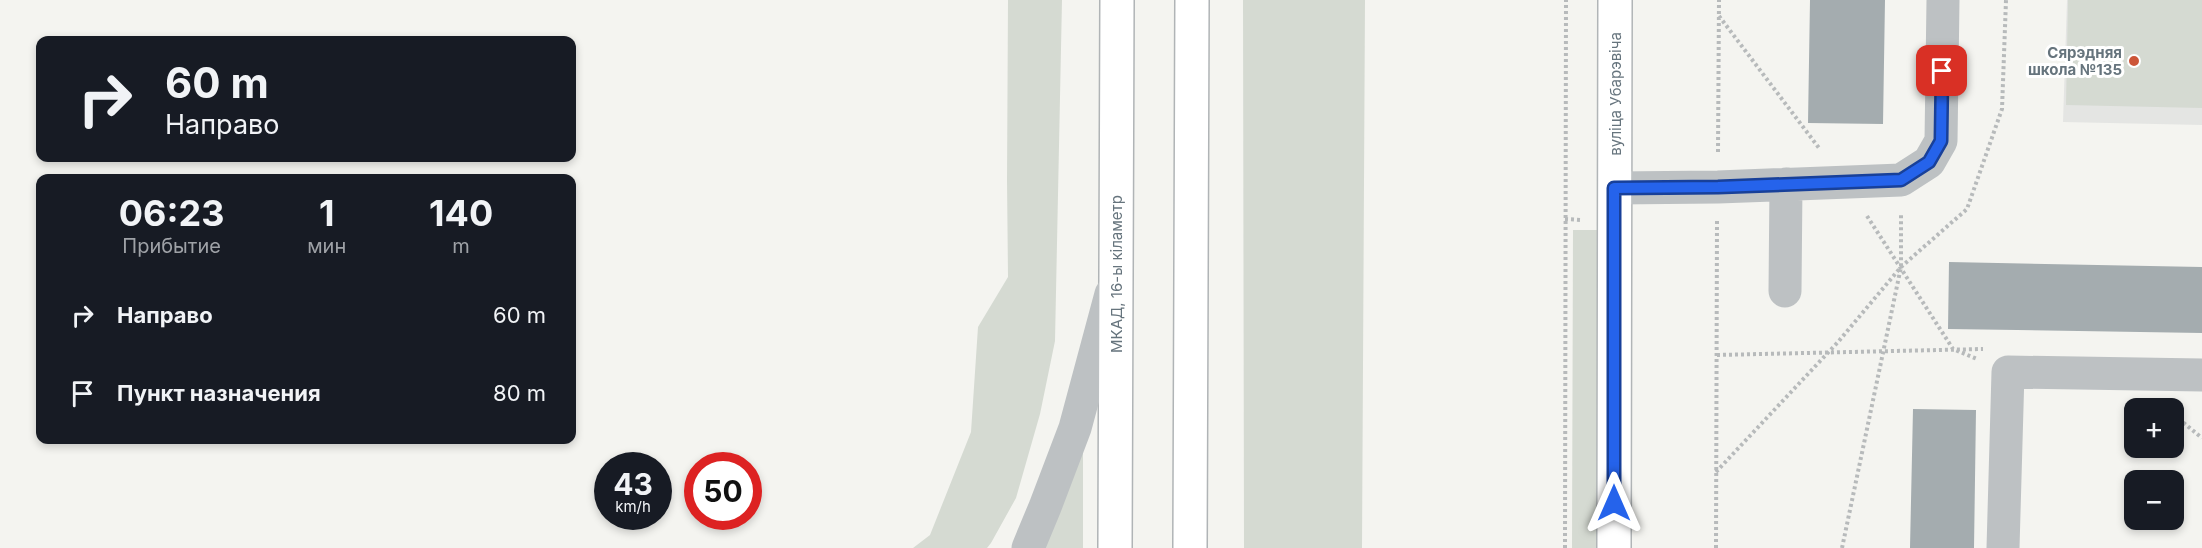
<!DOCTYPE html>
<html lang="ru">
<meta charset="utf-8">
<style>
body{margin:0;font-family:Inter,sans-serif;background:#20242c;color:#f1f3f6;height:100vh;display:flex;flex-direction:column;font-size:22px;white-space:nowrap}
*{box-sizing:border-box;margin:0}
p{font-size:20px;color:#9ea1a6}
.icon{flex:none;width:33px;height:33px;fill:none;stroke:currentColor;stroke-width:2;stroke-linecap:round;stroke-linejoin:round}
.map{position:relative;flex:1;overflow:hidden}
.drawer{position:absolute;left:36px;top:174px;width:540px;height:270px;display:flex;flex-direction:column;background:#171b24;border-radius:12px;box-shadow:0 3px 9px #0003}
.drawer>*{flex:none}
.guide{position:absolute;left:36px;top:36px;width:540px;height:126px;border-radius:12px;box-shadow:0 3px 9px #0003;background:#171b24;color:#f1f3f6;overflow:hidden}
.buttons{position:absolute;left:2124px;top:398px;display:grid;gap:12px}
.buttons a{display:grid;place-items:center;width:60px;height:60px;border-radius:12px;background:#171b24;box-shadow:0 3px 9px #0003;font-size:30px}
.speed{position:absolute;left:594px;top:452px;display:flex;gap:12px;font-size:30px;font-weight:700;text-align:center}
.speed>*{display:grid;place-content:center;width:78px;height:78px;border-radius:50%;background:#171b24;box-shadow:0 3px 9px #0003;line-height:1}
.speed small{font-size:15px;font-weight:400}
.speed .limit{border:9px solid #d22;background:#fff;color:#111}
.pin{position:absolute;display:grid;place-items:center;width:51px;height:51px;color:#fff;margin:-26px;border-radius:12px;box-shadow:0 3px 9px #0006}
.me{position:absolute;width:66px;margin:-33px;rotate:0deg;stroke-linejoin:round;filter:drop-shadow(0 0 4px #0008)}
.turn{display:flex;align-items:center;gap:21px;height:126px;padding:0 30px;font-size:27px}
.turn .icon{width:78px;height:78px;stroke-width:2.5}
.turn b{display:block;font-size:42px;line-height:51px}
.eta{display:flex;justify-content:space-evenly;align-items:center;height:102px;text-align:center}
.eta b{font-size:36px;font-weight:700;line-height:42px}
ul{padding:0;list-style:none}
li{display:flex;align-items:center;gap:18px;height:78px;padding:0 30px}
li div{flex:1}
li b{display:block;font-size:22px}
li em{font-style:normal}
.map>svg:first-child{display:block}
.built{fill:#e4e5e3}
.green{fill:#d5dad2}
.building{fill:#a4acaf}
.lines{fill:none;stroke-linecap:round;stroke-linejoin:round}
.major-casing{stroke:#b1b5b7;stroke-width:36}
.highway-casing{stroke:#b0b4b6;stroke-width:36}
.path{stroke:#b7babb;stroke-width:4;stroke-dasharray:3 3;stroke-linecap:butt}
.minor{stroke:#bdc1c3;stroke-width:33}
.major{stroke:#fff;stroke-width:33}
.highway{stroke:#fff;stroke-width:33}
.route-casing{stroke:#184099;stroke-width:15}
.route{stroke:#2563eb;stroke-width:10}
.poi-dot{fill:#cc5538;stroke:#fff;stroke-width:2}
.labels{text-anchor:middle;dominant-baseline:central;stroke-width:6;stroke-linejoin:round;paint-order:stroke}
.poi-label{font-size:15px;font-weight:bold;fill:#66747d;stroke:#fff;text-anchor:end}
.street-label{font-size:15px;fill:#66747d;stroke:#fff}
</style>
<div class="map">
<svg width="2202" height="548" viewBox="0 0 2202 548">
<rect width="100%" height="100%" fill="#f4f4f0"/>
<path class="built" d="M2067,0H2202V125L2063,122Z"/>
<path class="green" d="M1008,0H1062L1055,341L1040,414L1016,498L991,543L987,548H913L930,535L971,432L978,327L1008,277L1007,180Z
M1243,0H1365L1362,548H1244Z
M2068,0H2202V108L2066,105Z
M1573,230H1600L1597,548H1572Z
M1083,450V548H1038Z"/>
<path class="building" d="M1810,0H1885L1883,124L1808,123Z
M1949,262L2202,267V333L1948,329Z
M1913,409L1976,410L1974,548H1910Z"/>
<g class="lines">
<g class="major-casing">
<path id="major" d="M1614,548L1615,0"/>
</g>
<g class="highway-casing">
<path id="highway" d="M1115,548L1117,0
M1190,548L1192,0"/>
</g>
<path class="path" d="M1719,16L1819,148
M1718,152L1719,0
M1867,216L1953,349L1977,359
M1565,219L1582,220
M1717,355L1983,349
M2174,415L2202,438
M1716,472L1838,342L1901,267L1967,209L2002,109L2006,0
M1565,548L1566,0
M1716,548L1717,220
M1842,548L1901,267V214"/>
<path class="minor" d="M1615,188L1718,187L1901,180L1929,162L1941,141L1943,0
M1785,291L1786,184
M1028,548L1045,507L1075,428L1111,294
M2003,548L2008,372L2202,375"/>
<use href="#major" class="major"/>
<use href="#highway" class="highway"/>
</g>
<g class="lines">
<g class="route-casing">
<path id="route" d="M1614,503V188L1718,187L1901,180L1929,162L1941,141L1942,71"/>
</g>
<use href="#route" class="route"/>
</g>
<circle class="poi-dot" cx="2134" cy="61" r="6"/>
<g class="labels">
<g class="poi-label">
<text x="2122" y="52">Сярэдняя<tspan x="2122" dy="17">школа №135</tspan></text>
</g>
<g class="street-label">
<text transform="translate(1615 94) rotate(-90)">вуліца Убарэвіча</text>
<text transform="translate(1116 274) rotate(-90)">МКАД, 16-ы кіламетр</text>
</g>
</g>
</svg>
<div class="buttons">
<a>+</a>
<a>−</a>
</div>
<div class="speed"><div>43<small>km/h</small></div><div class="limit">50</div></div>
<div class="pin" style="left:1942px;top:71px;background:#d93025"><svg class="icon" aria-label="arrive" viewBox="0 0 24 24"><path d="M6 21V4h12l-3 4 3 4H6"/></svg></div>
<svg class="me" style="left:1614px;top:503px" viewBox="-20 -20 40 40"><path d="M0-17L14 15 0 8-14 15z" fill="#2563eb" stroke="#fff" stroke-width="4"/></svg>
<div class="guide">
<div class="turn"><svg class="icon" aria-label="right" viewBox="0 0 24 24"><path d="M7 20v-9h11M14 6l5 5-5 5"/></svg><div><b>60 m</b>Направо</div></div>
</div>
<section class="drawer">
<div class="eta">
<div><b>06:23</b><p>Прибытие</p></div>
<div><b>1</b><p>мин</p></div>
<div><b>140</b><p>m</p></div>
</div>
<ul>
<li><svg class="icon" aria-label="right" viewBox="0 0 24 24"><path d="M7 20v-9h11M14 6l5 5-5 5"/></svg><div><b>Направо</b></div><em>60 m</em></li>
<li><svg class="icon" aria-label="arrive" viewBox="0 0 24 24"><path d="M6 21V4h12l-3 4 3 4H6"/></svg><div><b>Пункт назначения</b></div><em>80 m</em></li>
</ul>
</section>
</div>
